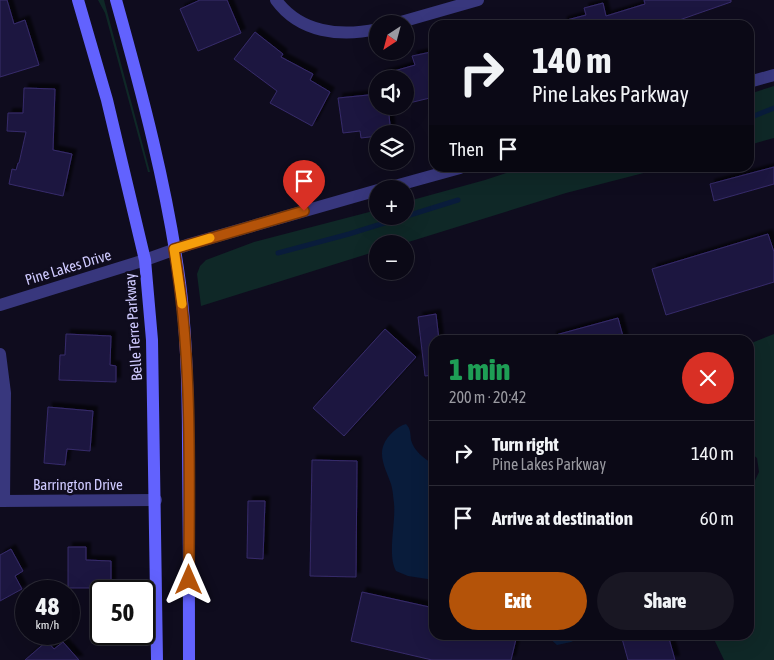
<!DOCTYPE html>
<meta charset="utf-8">
<style>
body{margin:0;font-family:"Asap Condensed",sans-serif;background:#191723;color:#f1f3f6;height:100vh;display:flex;flex-direction:column;font-size:19px;white-space:nowrap}
*{box-sizing:border-box;margin:0}
p{font-size:16px;color:#9a9aa1}
.icon{flex:none;width:28px;height:28px;fill:none;stroke:currentColor;stroke-width:2;stroke-linecap:round;stroke-linejoin:round}
.map{position:relative;flex:1;overflow:hidden}
.drawer{position:absolute;left:429px;top:335px;width:325px;height:305px;display:flex;flex-direction:column;background:#0b0916;border-radius:15px;box-shadow:0 5px 20px #0002,0 0 0 1px #2b2a35}
.drawer>*{flex:none}
.banner{position:absolute;left:429px;top:20px;width:325px;height:152px;border-radius:15px;box-shadow:0 5px 20px #0002,0 0 0 1px #2b2a35;background:#0b0916;color:#f1f3f6;overflow:hidden}
.needle{width:32px;rotate:216deg}
.buttons{position:absolute;left:369px;top:15px;display:grid;gap:10px}
.buttons a{display:grid;place-items:center;width:45px;height:45px;border-radius:50%;background:#0b0916;box-shadow:0 5px 20px #0002,0 0 0 1px #2b2a35;font-size:25px}
.speed{position:absolute;left:15px;top:580px;display:flex;gap:10px;font-size:25px;font-weight:700;text-align:center}
.speed>*{display:grid;place-content:center;width:65px;height:65px;border-radius:50%;background:#0b0916;box-shadow:0 5px 20px #0002,0 0 0 1px #2b2a35;line-height:1}
.speed small{font-size:12px;font-weight:400}
.speed .limit{border:2px solid #111;border-radius:8px;background:#fff;color:#111}
.pin{position:absolute;display:grid;place-items:center;width:42px;height:42px;color:#fff;margin:-51px -21px;border-radius:50% 50% 50% 0;rotate:-45deg;box-shadow:0 0 5px #0007}
.pin .icon{rotate:45deg}
.me{position:absolute;width:55px;margin:-28px;rotate:0deg;stroke-linejoin:round;filter:drop-shadow(0 0 4px #0008)}
.turn{display:flex;align-items:center;gap:18px;height:105px;padding:0 20px;font-size:22px}
.turn .icon{width:65px;height:65px;stroke-width:2.5}
.turn b{display:block;font-size:35px;line-height:42px}
.then{display:flex;align-items:center;height:48px;padding:0 20px;background:#0003;gap:10px;font-size:19px}
.round{display:grid;place-items:center;flex:none;width:52px;height:52px;border-radius:26px;background:#191723}
.summary{display:flex;align-items:center;justify-content:space-between;height:85px;padding:0 20px}
h1{font-size:30px;font-weight:800;line-height:38px;color:#1e9e55}
.cta{display:flex;gap:10px;margin-top:auto;padding:10px 20px}
.cta a{flex:1;height:58px;border-radius:30px;background:#b45309;color:#fff;font-size:20px;font-weight:800;line-height:58px;text-align:center}
.cta a+a{background:#191723;color:#f1f3f6}
ul{padding:0;list-style:none}
li{display:flex;align-items:center;gap:15px;height:65px;padding:0 20px;border-top:1px solid #2b2a35}
li div{flex:1}
li b{display:block;font-size:19px}
li em{font-style:normal}
.map>svg:first-child{display:block}
.green{fill:#0f2827}
.water{fill:#091c3b}
.lines{fill:none;stroke-linecap:round;stroke-linejoin:round}
.stream{stroke:#091c3b;stroke-width:5}
.building{fill:#1f183f;stroke:#362b6b;filter:url(#shadow)}
.minor{stroke:#38377d;stroke-width:12}
.tertiary{stroke:#38377d;stroke-width:12}
.secondary{stroke:#6262fe;stroke-width:12}
.route-casing{stroke:#753606;stroke-width:12}
.route{stroke:#b45309;stroke-width:9}
.slow{stroke:#f59e0b;stroke-width:9}
.labels{text-anchor:middle;dominant-baseline:central;stroke-width:5;stroke-linejoin:round;paint-order:stroke}
.street-label{font-size:15px;fill:#cfcaff;stroke:#0f0c1e}
</style>
<div class="map">
<svg width="774" height="660" viewBox="0 0 774 660">
<defs>
<filter id="shadow"><feDropShadow dx="4.5" dy="-4.5" stdDeviation="1" flood-color="#0009"/></filter>
</defs>
<rect width="100%" height="100%" fill="#0f0c1e"/>
<path class="green" d="M98,0H104L150,172H148L105,13Z
M774,86V138L749,145V94Z
M521,168H663L566,193L402,244H378L377,251L201,306L197,274L200,266L206,260L254,242L377,210L378,216H405V202L485,180Z
M774,334V660H724L712,635H749V493L759,472L757,458L749,452V344Z"/>
<path class="water" d="M406,424C411,429 410,434 411,440C414,451 424,459 434,464V580L408,576L396,571C387,555 396,523 394,503C393,497 393,490 391,484C387,472 378,457 384,444C387,436 398,426 406,424Z
M546,635H585L571,642L557,645Z"/>
<g class="lines">
<path class="stream" d="M749,118L774,108
M278,253L349,234L458,200"/>
</g>
<path class="building" d="M0,0H7L14,24L25,20L39,65L0,77Z
M200,0H227L241,33L198,51L180,9Z
M644,0H731V2L665,25H563V21L586,15L584,8L603,3L606,16L645,4Z
M255,32L283,54L281,57L313,74L310,80L330,92L312,126L270,103L277,91L234,59Z
M431,52L434,62V97L405,104V79H381L380,75L415,65L412,56Z
M24,88L55,89L53,150L72,154L63,196L9,184L12,169L16,170L18,163H19L26,132L7,131L8,113H23Z
M378,94V106H388L391,134H378V136L361,138L360,131L343,133L338,98Z
M774,167V184L714,201L710,184Z
M768,234L774,252V282L666,315L652,269Z
M436,314L439,340H434V375L425,376L418,317Z
M618,318L624,340H553L552,336Z
M385,329L416,357L344,436L313,408Z
M66,334L111,336L110,365L116,366V382L59,380L60,355H65Z
M48,407L93,411L90,451L67,449L65,465L44,463Z
M312,460L357,461L356,577L310,576Z
M248,501H265L263,559L247,558Z
M68,547H86V560L111,561V588H68Z
M11,549L23,571L15,576L22,589L0,601V555Z
M362,592L434,608V635H517L511,660H432L351,641Z
M621,635H668L675,660H628Z
M47,641L54,649L63,642L79,660H25Z"/>
<g class="lines">
<path class="minor" d="M276,0C300,33 340,37 378,29
M394,24L478,0
M0,305L145,260
M0,354L5,393L4,501
M0,501L156,500"/>
<path class="tertiary" d="M749,82L774,75
M384,189L460,168
M145,260L190,244L378,190"/>
<path class="secondary" d="M78,0L107,100L145,260L152,340L157,660
M116,0C142,93 167,187 180,283C187,337 188,391 188,445C189,517 189,588 189,660"/>
</g>
<g class="lines">
<g class="route-casing">
<path id="route" d="M189,580C189,470 193,358 174,249L304,211"/>
</g>
<use href="#route" class="route"/>
<path class="slow" d="M182,304L174,249L210,238"/>
</g>
<g class="labels">
<g class="street-label">
<text transform="translate(68 267) rotate(-17)">Pine Lakes Drive</text>
<text transform="translate(133 327) rotate(-94)">Belle Terre Parkway</text>
<text x="78" y="484">Barrington Drive</text>
</g>
</g>
</svg>
<div class="buttons">
<a><svg class="needle" viewBox="-14 -14 28 28"><path d="M0-13l5 13h-10z" fill="#e53935"/><path d="M0 13l5-13h-10z" fill="#9a9aa1"/></svg></a>
<a><svg class="icon" aria-label="sound" viewBox="0 0 24 24"><path d="M4 9h4l5-4v14l-5-4H4zM17 9q2 3 0 6"/></svg></a>
<a><svg class="icon" aria-label="layers" viewBox="0 0 24 24"><path d="M12 4l9 5-9 5-9-5zM3 14l9 5 9-5"/></svg></a>
<a>+</a>
<a>−</a>
</div>
<div class="speed"><div>48<small>km/h</small></div><div class="limit">50</div></div>
<div class="pin" style="left:304px;top:211px;background:#d93025"><svg class="icon" aria-label="arrive" viewBox="0 0 24 24"><path d="M6 21V4h12l-3 4 3 4H6"/></svg></div>
<svg class="me" style="left:189px;top:580px" viewBox="-20 -20 40 40"><path d="M0-17L14 15 0 8-14 15z" fill="#b45309" stroke="#fff" stroke-width="4"/></svg>
<div class="banner">
<div class="turn"><svg class="icon" aria-label="right" viewBox="0 0 24 24"><path d="M7 20v-9h11M14 6l5 5-5 5"/></svg><div><b>140 m</b>Pine Lakes Parkway</div></div>
<div class="then">Then<svg class="icon" aria-label="arrive" viewBox="0 0 24 24"><path d="M6 21V4h12l-3 4 3 4H6"/></svg></div>
</div>
<section class="drawer">
<div class="summary"><div><h1>1 min</h1><p>200 m · 20:42</p></div><a class="round" style="background:#d93025;color:#fff"><svg class="icon" aria-label="close" viewBox="0 0 24 24"><path d="M6 6l12 12M18 6L6 18"/></svg></a></div>
<ul>
<li><svg class="icon" aria-label="right" viewBox="0 0 24 24"><path d="M7 20v-9h11M14 6l5 5-5 5"/></svg><div><b>Turn right</b><p>Pine Lakes Parkway</p></div><em>140 m</em></li>
<li><svg class="icon" aria-label="arrive" viewBox="0 0 24 24"><path d="M6 21V4h12l-3 4 3 4H6"/></svg><div><b>Arrive at destination</b></div><em>60 m</em></li>
</ul>
<div class="cta"><a>Exit</a><a>Share</a></div>
</section>
</div>
